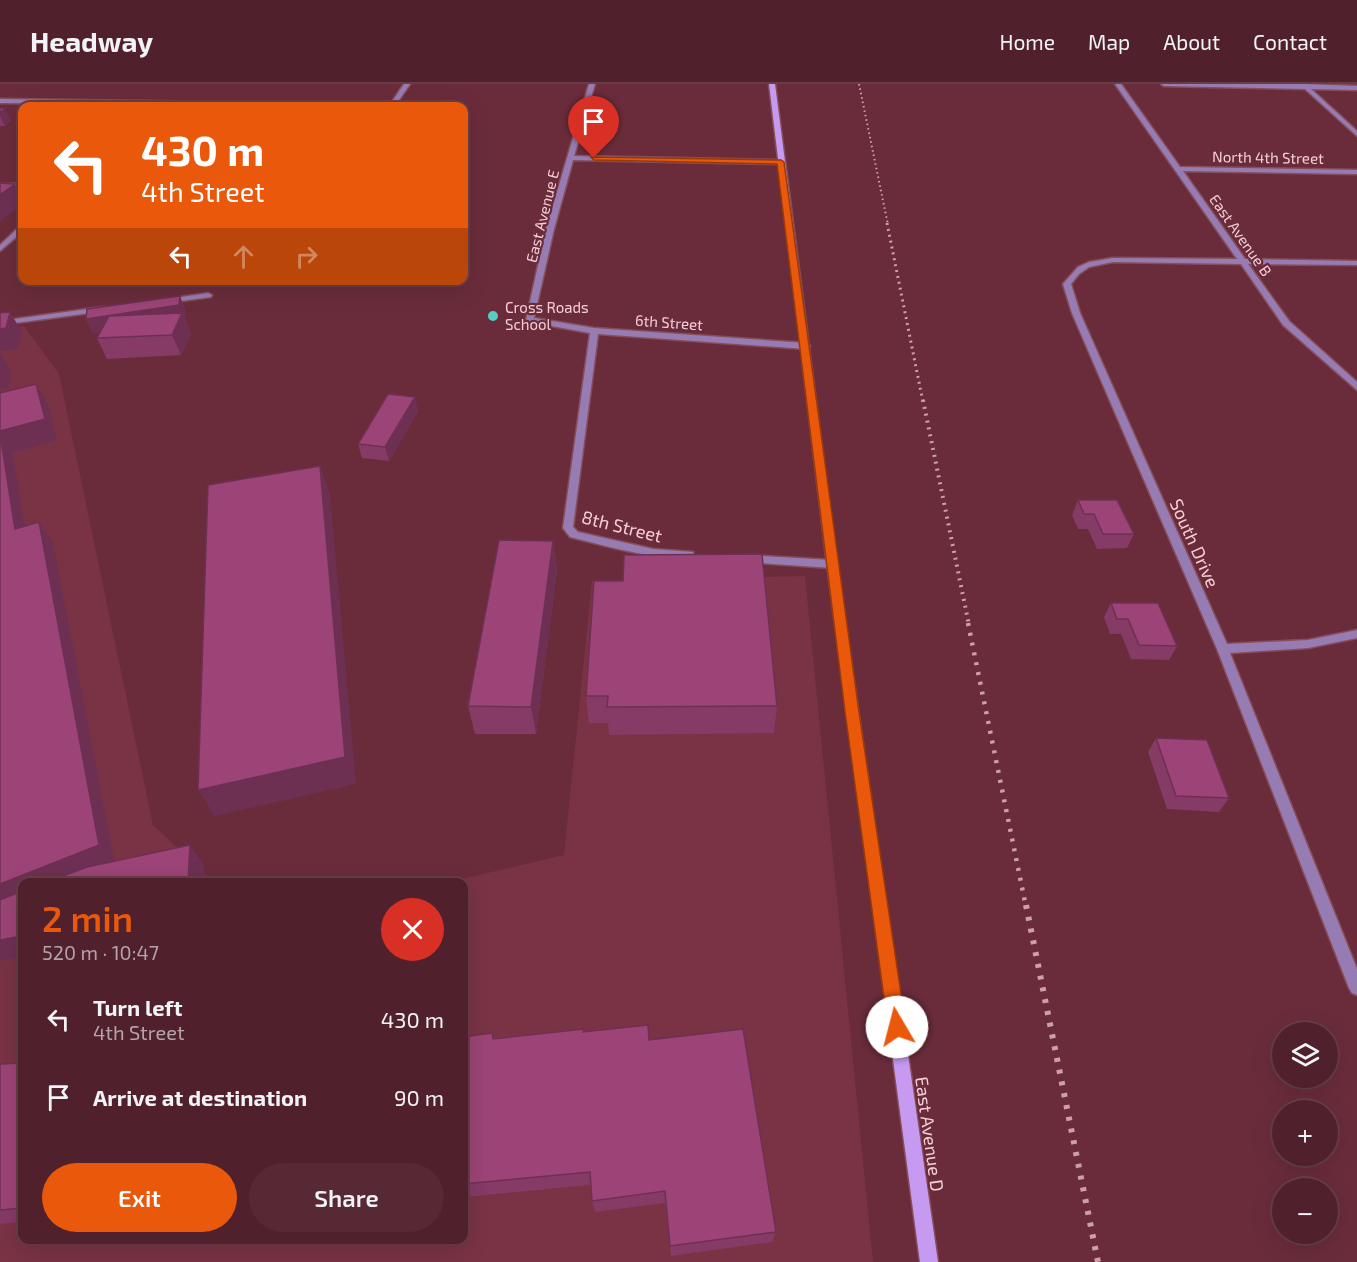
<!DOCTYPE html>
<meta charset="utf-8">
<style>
body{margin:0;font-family:"Exo 2",sans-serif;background:#562934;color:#f1f3f6;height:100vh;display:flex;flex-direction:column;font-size:22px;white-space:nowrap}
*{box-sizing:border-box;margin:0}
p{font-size:20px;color:#b4a3a9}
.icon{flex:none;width:33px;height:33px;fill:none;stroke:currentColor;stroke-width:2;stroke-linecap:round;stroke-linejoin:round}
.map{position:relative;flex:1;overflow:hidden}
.side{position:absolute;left:18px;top:794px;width:450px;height:366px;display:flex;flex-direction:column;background:#50212c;border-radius:12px;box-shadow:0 6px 24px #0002,0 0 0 2px #673e48}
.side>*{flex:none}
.guide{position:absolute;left:18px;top:18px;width:450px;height:183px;border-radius:12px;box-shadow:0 6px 24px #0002,0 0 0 2px #673e48;background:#ea580c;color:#fff;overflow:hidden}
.fabs{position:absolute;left:1272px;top:938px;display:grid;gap:12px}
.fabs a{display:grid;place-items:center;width:66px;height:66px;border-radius:50%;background:#50212c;box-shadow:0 6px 24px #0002,0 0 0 2px #673e48;font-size:30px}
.pin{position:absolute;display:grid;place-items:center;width:51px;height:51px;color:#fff;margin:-62px -26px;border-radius:50% 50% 50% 0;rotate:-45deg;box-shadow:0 0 6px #0007}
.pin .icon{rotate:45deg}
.me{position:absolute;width:66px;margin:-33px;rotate:352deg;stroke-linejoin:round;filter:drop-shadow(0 0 4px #0008)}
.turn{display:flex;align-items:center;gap:21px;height:126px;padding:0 24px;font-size:27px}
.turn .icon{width:78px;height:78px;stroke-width:2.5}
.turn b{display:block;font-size:42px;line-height:51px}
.lanes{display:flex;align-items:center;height:57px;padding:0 24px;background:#0003;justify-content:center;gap:30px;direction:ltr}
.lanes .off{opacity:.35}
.round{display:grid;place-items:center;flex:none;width:63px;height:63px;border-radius:32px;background:#562934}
.overview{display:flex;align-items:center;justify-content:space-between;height:102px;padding:0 24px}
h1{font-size:36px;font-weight:600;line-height:45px;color:#ea580c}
.primary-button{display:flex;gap:12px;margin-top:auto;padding:12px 24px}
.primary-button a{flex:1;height:69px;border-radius:36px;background:#ea580c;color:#fff;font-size:24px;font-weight:600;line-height:69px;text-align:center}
.primary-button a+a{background:#562934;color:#f1f3f6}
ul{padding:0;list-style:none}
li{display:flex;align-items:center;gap:18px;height:78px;padding:0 24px}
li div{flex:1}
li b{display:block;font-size:22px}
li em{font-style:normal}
header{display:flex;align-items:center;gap:36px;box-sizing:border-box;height:84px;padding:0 30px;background:#50212c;border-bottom:2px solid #673e48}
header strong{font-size:28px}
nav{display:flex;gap:33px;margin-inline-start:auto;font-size:21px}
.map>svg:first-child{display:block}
.built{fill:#793344}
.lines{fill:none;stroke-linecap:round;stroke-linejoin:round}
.minor-casing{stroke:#864d5a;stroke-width:3}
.secondary-casing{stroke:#864d5a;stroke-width:3}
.minor{fill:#977cb3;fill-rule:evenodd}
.secondary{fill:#c69af1;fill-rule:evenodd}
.rail-far4{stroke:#cd9fa9;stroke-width:2;stroke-dasharray:1.5 3;stroke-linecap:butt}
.rail-far3{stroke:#cd9fa9;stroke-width:3;stroke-dasharray:2 4;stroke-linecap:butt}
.rail-far2{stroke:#cd9fa9;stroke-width:4;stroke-dasharray:2 5;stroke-linecap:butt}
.rail-far1{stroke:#cd9fa9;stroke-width:4.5;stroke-dasharray:3 7;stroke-linecap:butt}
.rail{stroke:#cd9fa9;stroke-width:6;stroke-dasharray:4 8;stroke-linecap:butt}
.wall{fill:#863a66}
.shaded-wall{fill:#6d3053}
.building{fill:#9c4477;stroke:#6d3053;stroke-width:1.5}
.route{fill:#ea580c;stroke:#983908;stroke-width:1.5}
.poi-dot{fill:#56cec3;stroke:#6a2c3b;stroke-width:2}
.labels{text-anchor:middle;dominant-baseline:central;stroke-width:4.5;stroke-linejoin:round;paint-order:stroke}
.far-street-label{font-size:15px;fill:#f6cfd6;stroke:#6a2c3b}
.far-poi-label{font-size:15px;fill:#f6cfd6;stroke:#6a2c3b;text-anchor:start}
.street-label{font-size:18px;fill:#f6cfd6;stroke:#6a2c3b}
</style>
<header>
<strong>Headway</strong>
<nav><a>Home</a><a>Map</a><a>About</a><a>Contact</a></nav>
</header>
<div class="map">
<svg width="1357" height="1178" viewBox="0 0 1357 1178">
<rect width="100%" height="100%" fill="#6a2c3b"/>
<path class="built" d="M24,242L59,290L153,741L214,798H22V1155H464V798H449L564,771L592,497L805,492L873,1178H0V245Z"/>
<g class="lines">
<g class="minor-casing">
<path id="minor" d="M404,0H410L395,22H389Z
M589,0H595L574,72L781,76L784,78L781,80L573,76L554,145L534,234L594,244L806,259L810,262L806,265L598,250L573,443L578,448L653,465L693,468L694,471C681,483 594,459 574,454L570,453L563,444L590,249L530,238L526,236L546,145Z
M1115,0H1121L1180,83L1357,86V90L1183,87L1245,175L1357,177V181L1248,180L1289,237L1357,298V306L1283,241L1241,180L1113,178L1089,183L1079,190L1071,200L1080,229L1227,560L1308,556L1357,546V554L1308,564L1230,569L1357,885V911L1352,909L1349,904L1217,565L1072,229L1063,200L1078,183L1089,178L1113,174L1237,175Z
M1161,0H1306L1357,2V6L1311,5L1357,47V52L1305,5L1164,2Z
M0,15L356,20L359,22L0,19Z
M0,100H22V104H0Z
M19,143H22V148L0,167V161Z
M208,209L212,211L211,213L167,219L163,217L167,215Z
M102,223H105V227L0,241V237Z
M746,471L832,476L837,480L832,484L742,478L741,475Z"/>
</g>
<g class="secondary-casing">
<path id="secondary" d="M769,0H775L837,480L938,1178H920L827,480Z"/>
</g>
<use href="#minor" class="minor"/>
<use href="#secondary" class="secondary"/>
<path class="rail-far4" d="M859,0L888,141"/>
<path class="rail-far3" d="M887,139L923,318"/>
<path class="rail-far2" d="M923,316L969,541"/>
<path class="rail-far1" d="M968,539L1026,823"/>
<path class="rail" d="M1026,821L1098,1178"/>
</g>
<path class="wall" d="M0,24L11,36L5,42H0Z
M180,212L185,226V235L191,250L181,271L107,275L97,254L100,248L93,249L86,235Z
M418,327L389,377L362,374L358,360Z
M1078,416L1134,450L1127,464L1097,465L1088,445H1078L1072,431Z
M553,457L557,485L536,650H475L468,622Z
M594,497L777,622L774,649L609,651L608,639H589L586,612Z
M1111,519L1177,562L1169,576L1131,575L1121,550H1110L1104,533Z
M1156,654L1229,714L1219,728L1167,725L1148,668Z
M584,945V948L649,956L776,1148L772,1158L671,1172L665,1119L595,1128L592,1117L591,1101L464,1113V953L492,949L494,954Z
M22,979V1138L0,1140V980Z"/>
<path class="shaded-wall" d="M5,24L11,36L5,42L0,32V29Z
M15,100L22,116V120L1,137L0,135V111Z
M180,212L185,226V235L191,250L181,271L172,251L179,236L93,249L86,235Z
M10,228L22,248L18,265L0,267V245Z
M0,268L11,286L9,304L0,305Z
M36,300L48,321L57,356L12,369L13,371L29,466L15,445L0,372V347Z
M415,313L418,327L389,377L385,363Z
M320,382L330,410L356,700L215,732L198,706Z
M39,438L53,459L115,780L70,798H22V817L0,826V800Z
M553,457L557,485L536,650L531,623Z
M190,761L204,781L203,798H188Z
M22,852V873L0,877V856Z"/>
<path class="building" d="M0,24H5L0,29Z
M0,99L15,100L0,111Z
M180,212L179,221L86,235L87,225Z
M10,228L6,244L0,245V229Z
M182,229L172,251L97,254L109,232Z
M36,300L45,335L0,347V309Z
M388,310L415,313L385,363L358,360Z
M0,350L15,445L39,438L99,761L0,800Z
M320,382L345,673L198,706L208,401Z
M1078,416H1117L1134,450H1103L1094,430H1084Z
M499,456L553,457L531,623L468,622Z
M762,470L777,622L607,623L608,612H586L594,497H623L624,471Z
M1111,519H1158L1177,562L1139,561L1128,535H1117Z
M1156,654L1207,656L1229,714L1176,712Z
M190,761L188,798H47L87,783Z
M22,807V852L0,856V816Z
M648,941L649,956L743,945L776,1148L670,1162L665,1107L592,1117L590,1088L464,1100V953L492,949L493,955L584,945L583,948Z
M22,979V1124L0,1126V980Z"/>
<path class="route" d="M591,73L781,76L784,78L859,628L906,943L904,950L897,952L891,950L888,943L845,628L777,80L594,76Z"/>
<circle class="poi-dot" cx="493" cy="232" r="6"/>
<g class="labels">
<g class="far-street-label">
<text transform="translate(1268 73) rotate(1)">North 4th Street</text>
<text transform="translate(542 132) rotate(-76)">East Avenue E</text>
<text transform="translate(1241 151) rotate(55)">East Avenue B</text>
<text transform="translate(669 238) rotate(4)">6th Street</text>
</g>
<g class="far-poi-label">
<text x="505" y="223">Cross Roads<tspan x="505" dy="17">School</tspan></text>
</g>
<g class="street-label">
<text transform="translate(622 442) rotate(14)">8th Street</text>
<text transform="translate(1195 459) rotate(66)">South Drive</text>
<text transform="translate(930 1050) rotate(82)">East Avenue D</text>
</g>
</g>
</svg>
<div class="fabs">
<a><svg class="icon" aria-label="layers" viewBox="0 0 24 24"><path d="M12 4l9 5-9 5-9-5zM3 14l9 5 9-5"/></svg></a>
<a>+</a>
<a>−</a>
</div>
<div class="pin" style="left:594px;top:74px;background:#d93025"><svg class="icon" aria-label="arrive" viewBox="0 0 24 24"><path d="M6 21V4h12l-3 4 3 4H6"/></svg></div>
<svg class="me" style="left:897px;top:943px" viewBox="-20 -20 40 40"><circle r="19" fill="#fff"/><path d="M0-13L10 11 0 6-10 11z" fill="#ea580c"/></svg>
<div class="guide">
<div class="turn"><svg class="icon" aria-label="left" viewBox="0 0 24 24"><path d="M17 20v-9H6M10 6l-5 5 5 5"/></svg><div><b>430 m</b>4th Street</div></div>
<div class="lanes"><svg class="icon" aria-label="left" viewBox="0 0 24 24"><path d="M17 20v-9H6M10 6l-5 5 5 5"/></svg><svg class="icon off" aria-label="ahead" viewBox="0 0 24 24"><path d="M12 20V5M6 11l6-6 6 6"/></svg><svg class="icon off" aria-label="right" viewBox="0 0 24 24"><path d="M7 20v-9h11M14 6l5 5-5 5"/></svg></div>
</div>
<section class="side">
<div class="overview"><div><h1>2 min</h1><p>520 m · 10:47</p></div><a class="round" style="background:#d93025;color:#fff"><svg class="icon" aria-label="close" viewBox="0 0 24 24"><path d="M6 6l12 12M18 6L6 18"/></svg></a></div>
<ul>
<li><svg class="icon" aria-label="left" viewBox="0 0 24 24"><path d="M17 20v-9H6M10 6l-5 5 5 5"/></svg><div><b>Turn left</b><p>4th Street</p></div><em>430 m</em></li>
<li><svg class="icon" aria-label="arrive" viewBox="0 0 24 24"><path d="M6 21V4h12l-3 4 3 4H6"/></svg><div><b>Arrive at destination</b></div><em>90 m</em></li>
</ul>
<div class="primary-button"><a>Exit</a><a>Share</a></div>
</section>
</div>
